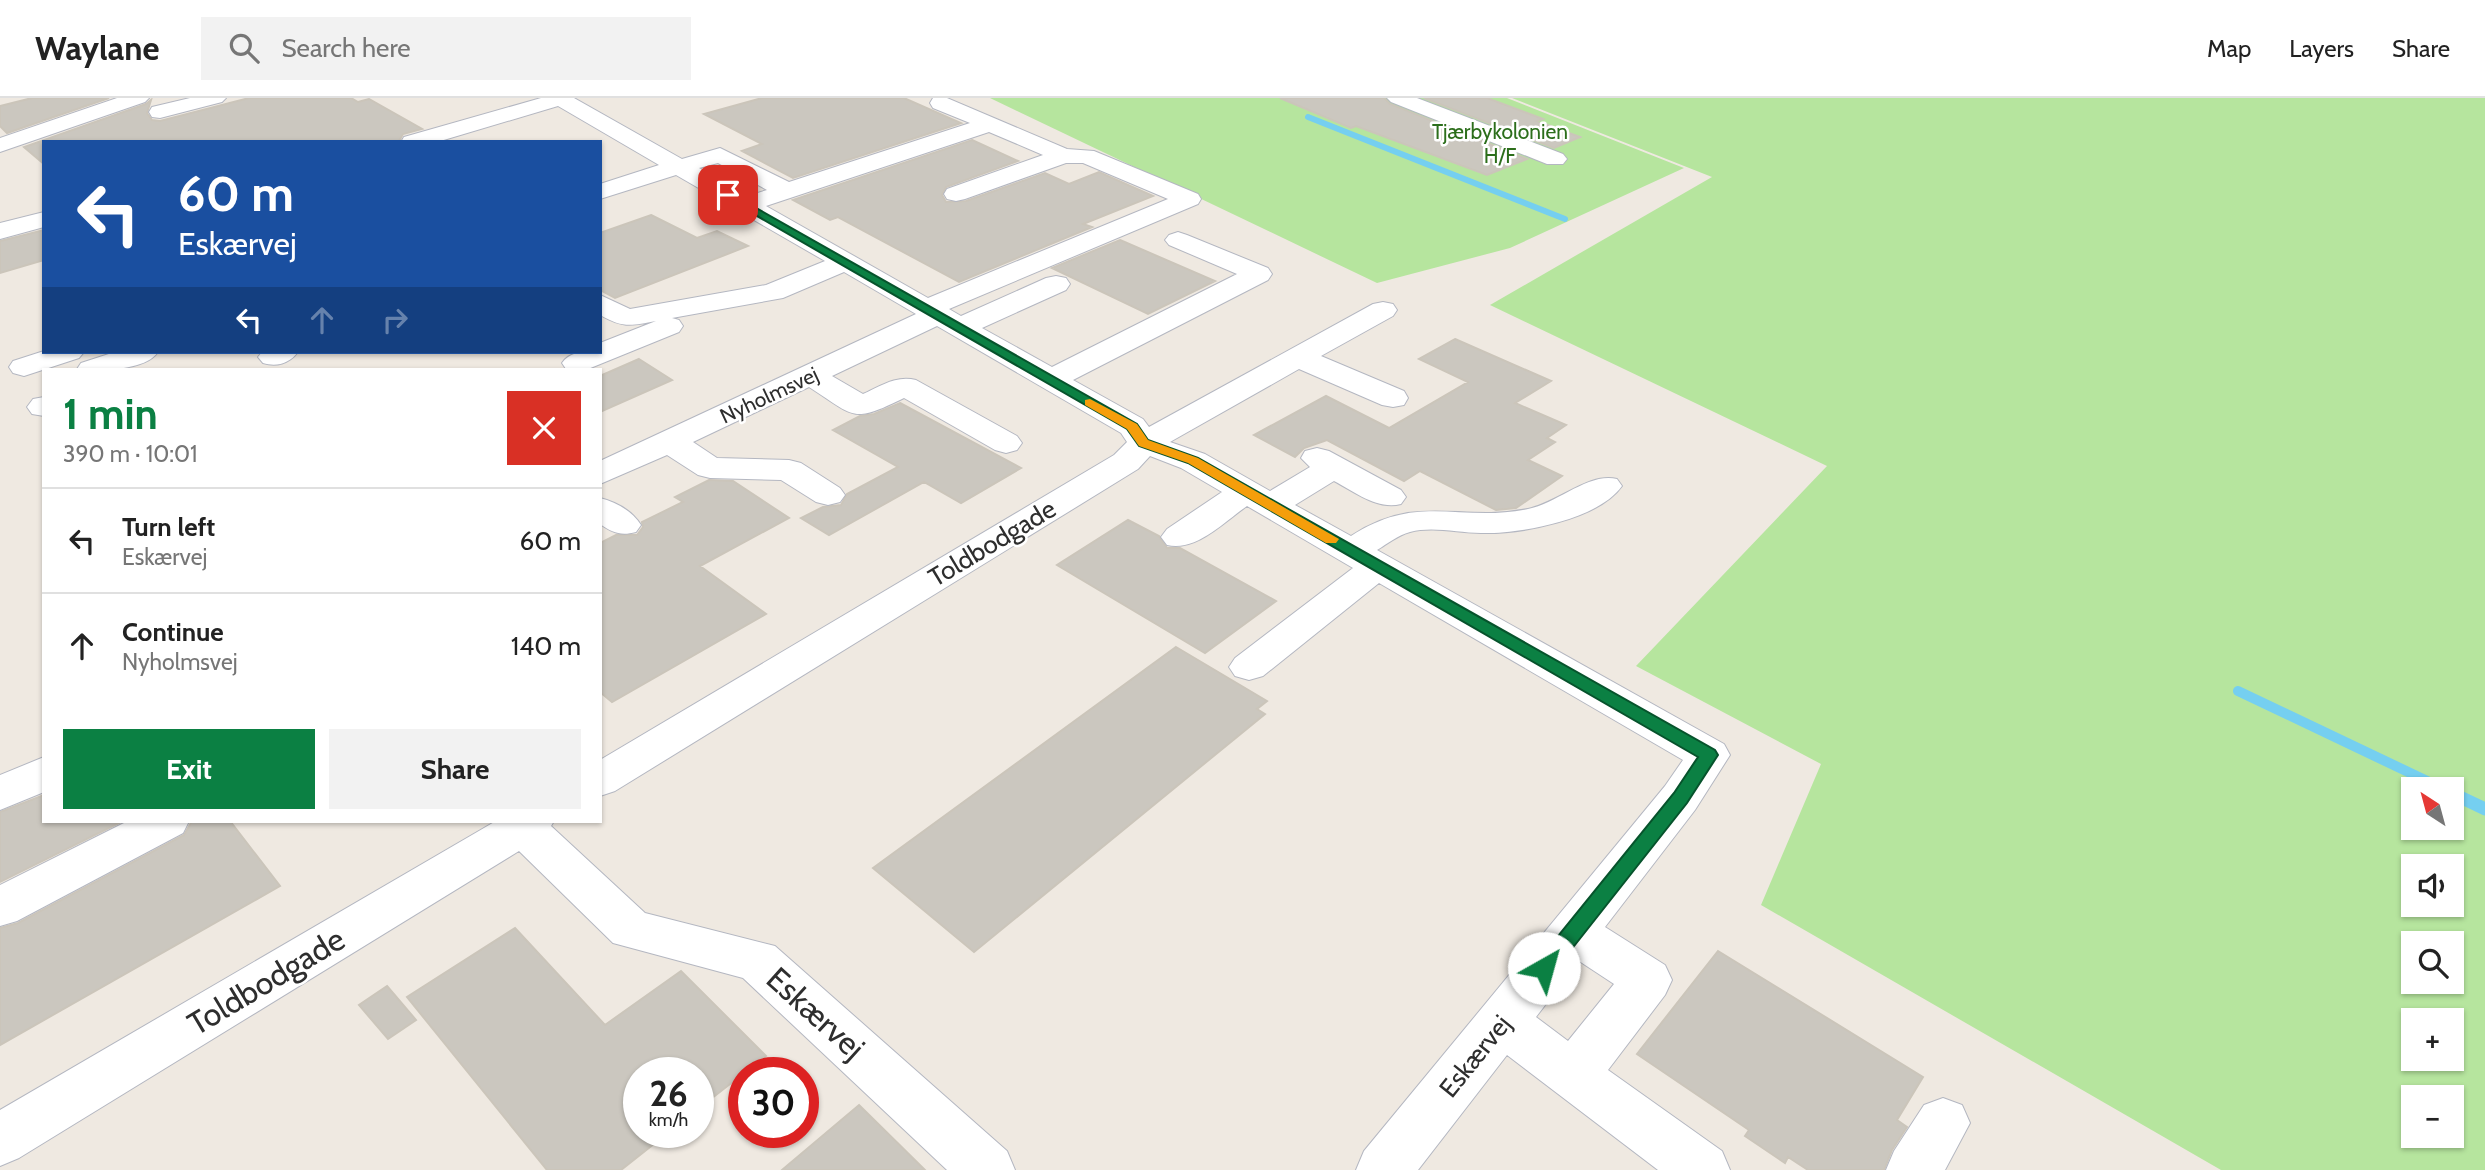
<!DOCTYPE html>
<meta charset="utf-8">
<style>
body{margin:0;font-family:Cabin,sans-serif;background:#f2f2f2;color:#222;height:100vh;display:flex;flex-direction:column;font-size:26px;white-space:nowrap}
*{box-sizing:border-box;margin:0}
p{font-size:23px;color:#767676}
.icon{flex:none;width:38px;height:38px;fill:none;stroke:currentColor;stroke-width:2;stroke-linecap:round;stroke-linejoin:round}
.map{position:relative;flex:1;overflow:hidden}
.side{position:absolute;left:42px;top:270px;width:560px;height:455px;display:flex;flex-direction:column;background:#fff;border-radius:0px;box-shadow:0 2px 5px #0004}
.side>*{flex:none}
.top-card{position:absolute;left:42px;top:42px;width:560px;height:214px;border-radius:0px;box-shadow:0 2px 5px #0004;background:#1a4fa0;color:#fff;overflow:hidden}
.needle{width:46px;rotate:324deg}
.controls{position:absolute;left:2401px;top:679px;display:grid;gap:14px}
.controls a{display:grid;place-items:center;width:63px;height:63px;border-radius:0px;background:#fff;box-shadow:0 2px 5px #0004;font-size:35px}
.speed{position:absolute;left:623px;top:959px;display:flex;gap:14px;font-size:35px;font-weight:700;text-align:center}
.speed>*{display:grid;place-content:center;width:91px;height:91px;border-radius:50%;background:#fff;box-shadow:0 2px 5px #0004;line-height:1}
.speed small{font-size:18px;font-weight:400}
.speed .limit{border:10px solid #d22;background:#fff;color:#111}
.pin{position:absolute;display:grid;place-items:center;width:60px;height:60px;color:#fff;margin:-30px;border-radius:14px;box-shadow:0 4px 10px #0006}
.me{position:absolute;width:77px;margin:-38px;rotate:38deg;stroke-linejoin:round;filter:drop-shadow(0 0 5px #0008)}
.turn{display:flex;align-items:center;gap:24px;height:147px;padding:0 21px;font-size:32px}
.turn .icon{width:91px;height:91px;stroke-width:2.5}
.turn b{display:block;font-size:49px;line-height:60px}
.lanes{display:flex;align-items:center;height:66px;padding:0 21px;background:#0003;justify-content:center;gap:35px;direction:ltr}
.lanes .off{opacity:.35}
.round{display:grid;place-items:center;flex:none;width:74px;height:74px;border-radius:0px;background:#f2f2f2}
.headline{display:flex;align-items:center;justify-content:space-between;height:119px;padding:0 21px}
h1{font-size:42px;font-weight:700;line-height:52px;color:#0b8043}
.cta{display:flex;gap:14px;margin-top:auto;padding:14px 21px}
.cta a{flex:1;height:80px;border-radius:0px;background:#0b8043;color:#fff;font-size:28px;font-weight:700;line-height:80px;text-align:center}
.cta a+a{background:#f2f2f2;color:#222}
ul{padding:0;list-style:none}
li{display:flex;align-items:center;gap:21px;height:105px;padding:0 21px;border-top:2px solid #e0e0e0}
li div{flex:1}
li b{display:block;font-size:26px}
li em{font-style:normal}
header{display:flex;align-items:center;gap:42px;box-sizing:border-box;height:98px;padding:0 35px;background:#fff;border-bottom:2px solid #e0e0e0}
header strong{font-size:33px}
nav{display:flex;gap:38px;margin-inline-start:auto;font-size:24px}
.search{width:490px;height:63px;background:#f2f2f2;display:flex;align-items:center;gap:18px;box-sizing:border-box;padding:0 24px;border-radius:0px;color:#767676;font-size:26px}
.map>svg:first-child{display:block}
.green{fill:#b6e59e;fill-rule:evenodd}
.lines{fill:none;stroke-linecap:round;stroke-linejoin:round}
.stream-far2{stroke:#75cff0;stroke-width:6}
.stream-far1{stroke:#75cff0;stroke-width:10}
.stream{stroke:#75cff0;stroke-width:13}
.building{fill:#cbc7bf;stroke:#cbc5ba;stroke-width:2}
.minor-casing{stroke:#b4b7c1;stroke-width:2}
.minor{fill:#fff;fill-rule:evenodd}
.route{fill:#0b8043;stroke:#07532c;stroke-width:2}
.slow{fill:#f59e0b}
.labels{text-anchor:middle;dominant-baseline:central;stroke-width:5;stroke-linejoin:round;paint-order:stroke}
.far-park-label{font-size:21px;fill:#2c6e1b;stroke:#fff}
.far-street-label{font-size:21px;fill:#2e2e2e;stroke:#fff}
.street-label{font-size:26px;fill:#2e2e2e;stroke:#fff}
.near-street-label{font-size:32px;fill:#2e2e2e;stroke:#fff}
</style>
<header>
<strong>Waylane</strong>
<div class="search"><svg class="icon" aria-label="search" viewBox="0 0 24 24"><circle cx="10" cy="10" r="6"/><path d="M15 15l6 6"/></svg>Search here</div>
<nav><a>Map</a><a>Layers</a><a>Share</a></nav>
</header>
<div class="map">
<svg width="2485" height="1072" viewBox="0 0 2485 1072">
<rect width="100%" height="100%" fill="#efe9e1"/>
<path class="green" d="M990,0H1507L1684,70L1510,150L1377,185Z
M1512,0H2485V1072H2221L1761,807L1821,666L1636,568L1827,368L1490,207L1712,79ZM2413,691H2452V730H2413ZM2413,768H2452V807H2413ZM2452,845V884H2413V845ZM2452,922V961H2413V922ZM2413,999H2452V1038H2413Z"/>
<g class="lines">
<path class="stream-far2" d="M1308,19L1565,121"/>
<path class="stream-far1" d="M2238,593L2444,691
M2452,695L2464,701"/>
<path class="stream" d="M2460,699L2485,711"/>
</g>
<path class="building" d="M32,0H109L7,35L0,28V8Z
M249,0H351L358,4L369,1L422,31L403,36L399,43L44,44V66L24,49L146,6L151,2L147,15L152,22L160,23Z
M762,0H904L961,25L793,80L742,53L762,46L704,16Z
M1280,0H1384L1390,6L1527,61L1487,77L1356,28L1351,30Z
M1424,0H1487L1543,21L1537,23L1580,39L1554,50Z
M972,42L1018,63L946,89L942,97L946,104L966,103L1045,75L1069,86L1099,74L1153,98L1083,126L1092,129L959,184L838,119L830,122L793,102Z
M651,117L697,140L717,133L748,148L615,200L600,192V135Z
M44,132V162L0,175V143Z
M1120,142L1215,183L1148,216L1052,170Z
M1455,241L1551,283L1515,305L1566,327L1547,340L1555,344L1528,362L1562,378L1516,410L1496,412L1420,373L1404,383L1327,342L1304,350L1295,359L1254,337L1326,298L1389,330L1468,284L1419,261Z
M639,261L672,282L600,314V278Z
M900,305L1021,370L961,405L924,384L829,437L801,420L823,409L841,407L847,396L898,369L833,332L860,318L874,316Z
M709,382L733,383L789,420L700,468L766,516L612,604L600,594V445L616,437H637L643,429L642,424L683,404L675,399Z
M1128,422L1159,438L1167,450H1180L1276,503L1205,555L1057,467Z
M1176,549L1267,603L1257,611L1265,616L974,854L873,770Z
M44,697V723H123L0,784V714Z
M192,723H230L280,788L0,947V830L18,825L184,737Z
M515,830L605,927L681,873L766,958L698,1011V975H639V1034H669L621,1072H547L407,899Z
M1718,853L1923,979L1897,1022L1907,1029L1892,1052L1884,1072H1808L1788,1059L1785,1065L1745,1038L1749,1032L1637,956Z
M387,888L416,922L388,941L359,907Z
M859,1007L925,1072H782Z"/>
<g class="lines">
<g class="minor-casing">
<path id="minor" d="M117,0H149L145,4L0,54V40Z
M190,0H226L222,4L160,20L152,19L149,14L152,9Z
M541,0H574L682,61L720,50L789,84L970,25L933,10L930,5L933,0H947L1067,51L1094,53L1198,96L1201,101L1198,106L949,211L961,218L1046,180L1056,178L1066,180L1070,186L1066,192L982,230L1052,269L1237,176L1169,147L1165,142L1169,137L1178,134L1187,137L1268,170L1272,176L1268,182L1073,282L1143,321L1149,329L1373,206L1383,204L1393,206L1397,212L1393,218L1321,258L1404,293L1408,300L1404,307L1393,309L1382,307L1299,271L1170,344L1205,356L1270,393L1310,369L1301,360L1305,353L1317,350L1329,353L1401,392L1406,399L1401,406C1377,412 1355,394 1334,383L1295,407L1351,438C1419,394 1458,425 1528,411C1558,405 1589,374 1617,381L1622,388C1598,422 1520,436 1481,435C1458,435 1433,428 1410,434C1398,437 1387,446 1377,452L1724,646L1730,657L1695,712L1605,829L1665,867L1672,882L1665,897L1608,972L1722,1053L1730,1072H1658L1507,957L1418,1072H1356L1364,1053L1665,688L1683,662L1379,485L1263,578L1249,582L1235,578L1229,569L1235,560L1353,470L1247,408C1224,424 1196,454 1167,447L1161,439L1167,431L1222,394L1181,370L1150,358L1138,371L615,693L600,698V662L1114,357L1127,344L1121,335L937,228L832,278L863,296C881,288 896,277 916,282L1017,338L1022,345L1017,352L1006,355L995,352L904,300C851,326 856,319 809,289L693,344L717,360L789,362L801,365L840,390L845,397L840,404L828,407L816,404L781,382L710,380L698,377L667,357L600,386V363L916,216L844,174L783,200L672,220L679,222L683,228L679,234L588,271H566L562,265C571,252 586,254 600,254V245L656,223C630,228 623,230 600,217V197L630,211L766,187L825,163L676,77L600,101V86L659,67L558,8L437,44H401L404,39ZM989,34L1043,57L947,91L944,96L947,101L956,103L965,101L1066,65H1083L1168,101L928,200L766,108ZM718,65L767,92L748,98L699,70ZM1579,863L1614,886L1568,943L1536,919Z
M1387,0H1417L1563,56L1567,61L1563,66H1547L1391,4Z
M44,114V129L0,141V125Z
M44,253V254H84L79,260L24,278L13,275L9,269L13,263Z
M115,254H158C144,274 99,272 77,271L81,265Z
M262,254H298C289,266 276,269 263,265L258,259Z
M44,299V318L32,316L27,309L33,301Z
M600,400C616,404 632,413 641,427L636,434C621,438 613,435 600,426Z
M44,659V694L0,712V677Z
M128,723H189L183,735L17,823L0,828V787Z
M496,723H554L551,728L645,815L775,848L1007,1053L1015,1072H947L743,880L613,845L519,753L19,1060L0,1068V1012Z
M1943,1000L1962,1007L1970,1025L1945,1072H1886L1894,1053L1924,1007Z"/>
</g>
<use href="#minor" class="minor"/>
</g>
<path class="route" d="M728,94L1137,326L1148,342L1198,360L1715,652L1718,657L1687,705L1552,876L1544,879L1537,876L1534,870L1537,864L1674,695L1698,659L1188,365L1139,348L1127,331L724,99L723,97Z"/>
<path class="slow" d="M1090,301L1137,326L1148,342L1198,360L1339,441L1336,445H1326L1188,365L1139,348L1127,331L1085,307V302Z"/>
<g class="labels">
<g class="far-park-label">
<text x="1500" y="33">Tjærbykolonien<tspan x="1500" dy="24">H/F</tspan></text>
</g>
<g class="far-street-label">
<text transform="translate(769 297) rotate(-25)">Nyholmsvej</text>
</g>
<g class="street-label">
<text transform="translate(992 445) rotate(-31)">Toldbodgade</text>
<text transform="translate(1475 958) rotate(-51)">Eskærvej</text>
</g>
<g class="near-street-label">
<text transform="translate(266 883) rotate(-31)">Toldbodgade</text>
<text transform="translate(816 915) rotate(42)">Eskærvej</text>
</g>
</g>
</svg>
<div class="controls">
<a><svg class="needle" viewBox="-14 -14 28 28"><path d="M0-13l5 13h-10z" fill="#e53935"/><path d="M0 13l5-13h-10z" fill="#767676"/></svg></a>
<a><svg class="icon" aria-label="sound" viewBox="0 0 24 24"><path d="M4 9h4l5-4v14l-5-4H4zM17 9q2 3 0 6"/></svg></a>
<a><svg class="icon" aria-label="search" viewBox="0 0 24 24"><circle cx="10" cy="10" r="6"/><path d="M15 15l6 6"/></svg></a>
<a>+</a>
<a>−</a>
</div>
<div class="speed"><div>26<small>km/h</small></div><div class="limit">30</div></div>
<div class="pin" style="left:728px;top:97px;background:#d93025"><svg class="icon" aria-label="arrive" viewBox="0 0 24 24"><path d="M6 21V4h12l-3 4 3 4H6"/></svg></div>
<svg class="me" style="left:1544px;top:870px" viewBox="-20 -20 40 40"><circle r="19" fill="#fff"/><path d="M0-13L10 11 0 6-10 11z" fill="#0b8043"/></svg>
<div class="top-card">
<div class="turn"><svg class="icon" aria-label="left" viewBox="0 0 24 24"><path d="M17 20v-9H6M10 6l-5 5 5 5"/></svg><div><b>60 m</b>Eskærvej</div></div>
<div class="lanes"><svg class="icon" aria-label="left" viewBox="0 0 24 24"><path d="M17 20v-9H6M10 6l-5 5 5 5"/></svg><svg class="icon off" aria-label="ahead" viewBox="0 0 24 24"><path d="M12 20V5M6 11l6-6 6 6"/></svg><svg class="icon off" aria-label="right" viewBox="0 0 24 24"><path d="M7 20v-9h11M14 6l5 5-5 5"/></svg></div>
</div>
<section class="side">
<div class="headline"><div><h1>1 min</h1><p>390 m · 10:01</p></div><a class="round" style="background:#d93025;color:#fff"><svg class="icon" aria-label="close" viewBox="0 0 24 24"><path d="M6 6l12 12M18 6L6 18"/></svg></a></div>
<ul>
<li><svg class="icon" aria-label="left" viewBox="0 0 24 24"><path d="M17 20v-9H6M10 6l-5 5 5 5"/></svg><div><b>Turn left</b><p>Eskærvej</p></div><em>60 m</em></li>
<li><svg class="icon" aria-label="ahead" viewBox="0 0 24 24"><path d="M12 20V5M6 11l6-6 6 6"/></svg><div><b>Continue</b><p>Nyholmsvej</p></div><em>140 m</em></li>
</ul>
<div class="cta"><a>Exit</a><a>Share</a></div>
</section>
</div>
